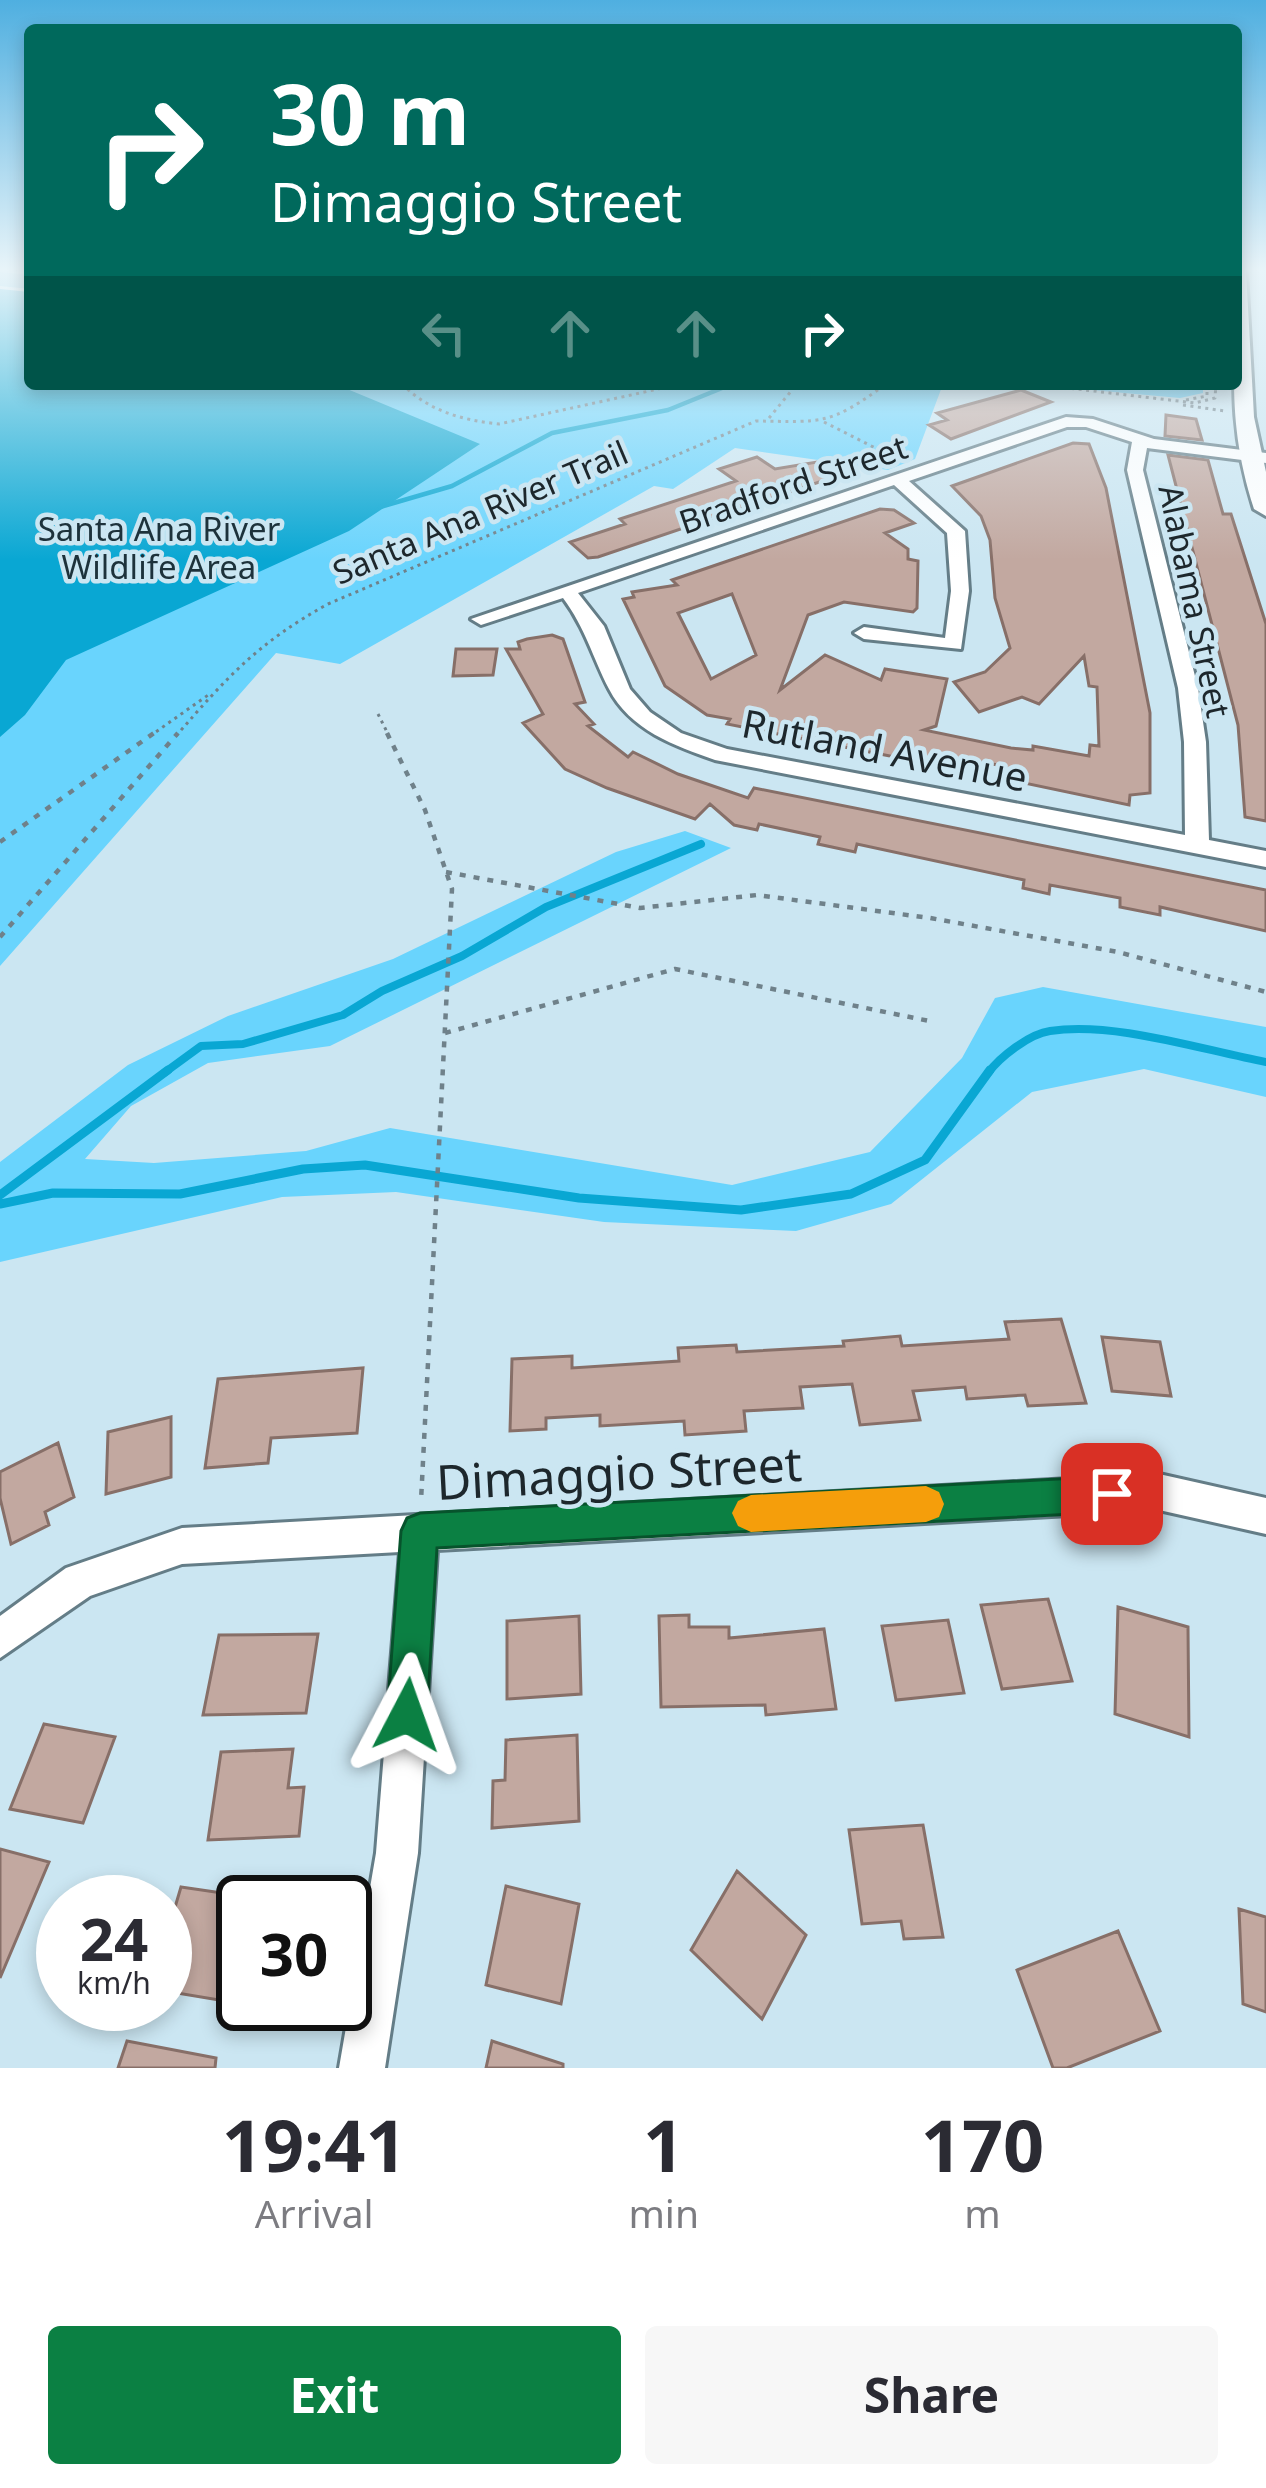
<!DOCTYPE html>
<style>
body{margin:0;font-family:"Noto Sans",sans-serif;background:#f7f7f7;color:#2b2b33;height:100vh;display:flex;flex-direction:column;font-size:45px;white-space:nowrap}
*{box-sizing:border-box;margin:0}
p{font-size:39px;color:#7c7c81}
.icon{flex:none;width:66px;height:66px;fill:none;stroke:currentColor;stroke-width:2;stroke-linecap:round;stroke-linejoin:round}
.map{position:relative;height:2068px;overflow:hidden}
.drawer{display:flex;flex-direction:column;background:#fff;flex:1}
.drawer>*{flex:none}
.top-card{position:absolute;left:24px;top:24px;width:1218px;height:366px;border-radius:12px;box-shadow:0 6px 18px #0003;background:#00695c;color:#fff;overflow:hidden}
.speed{position:absolute;left:36px;top:1875px;display:flex;gap:24px;font-size:60px;font-weight:700;text-align:center}
.speed>*{display:grid;place-content:center;width:156px;height:156px;border-radius:50%;background:#fff;box-shadow:0 6px 18px #0003;line-height:1}
.speed small{font-size:30px;font-weight:400}
.speed .limit{border:6px solid #111;border-radius:18px;background:#fff;color:#111}
.pin{position:absolute;display:grid;place-items:center;width:102px;height:102px;color:#fff;margin:-51px;border-radius:24px;box-shadow:0 6px 18px #0006}
.me{position:absolute;width:132px;margin:-66px;rotate:4deg;stroke-linejoin:round;filter:drop-shadow(0 0 9px #0008)}
.turn{display:flex;align-items:center;gap:42px;height:252px;padding:0 48px;font-size:54px}
.turn .icon{width:156px;height:156px;stroke-width:2.5}
.turn b{display:block;font-size:84px;line-height:102px}
.lanes{display:flex;align-items:center;height:114px;padding:0 48px;background:#0003;justify-content:center;gap:60px;direction:ltr}
.lanes .off{opacity:.35}
.eta{display:flex;justify-content:space-evenly;align-items:center;height:204px;text-align:center}
.eta b{font-size:72px;font-weight:700;line-height:84px}
.primary-button{display:flex;gap:24px;margin-top:auto;padding:24px 48px}
.primary-button a{flex:1;height:138px;border-radius:12px;background:#0b8043;color:#fff;font-size:48px;font-weight:700;line-height:138px;text-align:center}
.primary-button a+a{background:#f7f7f7;color:#2b2b33}
.map>svg:first-child{display:block}
.green{fill:#69d4fd}
.water{fill:#09a7d3}
.lines{fill:none;stroke-linecap:round;stroke-linejoin:round}
.stream-far2{stroke:#09a7d3;stroke-width:4.5}
.stream-far1{stroke:#09a7d3;stroke-width:8}
.stream{stroke:#09a7d3;stroke-width:9}
.building{fill:#c2a8a0;stroke:#876f68;stroke-width:3;fill-rule:evenodd}
.minor-casing{stroke:#647d87;stroke-width:6}
.secondary-casing{stroke:#647d87;stroke-width:6}
.primary-casing{stroke:#fff;stroke-width:6}
.path-far1{stroke:#6f818a;stroke-width:3;stroke-dasharray:3 4.5;stroke-linecap:butt}
.path{stroke:#6f818a;stroke-width:4.5;stroke-dasharray:6 8;stroke-linecap:butt}
.minor{fill:#fff;fill-rule:evenodd}
.secondary{fill:#fff;fill-rule:evenodd}
.primary{fill:#80d0ea;fill-rule:evenodd}
.route{fill:#0b8043;stroke:#07532c;stroke-width:3}
.slow{fill:#f59e0b}
.labels{text-anchor:middle;dominant-baseline:central;stroke-width:9;stroke-linejoin:round;paint-order:stroke}
.far-street-label{font-size:33px;fill:#1d272c;stroke:#cbe6f2}
.far-park-label{font-size:33px;fill:#1d323b;stroke:#cbe6f2}
.street-label{font-size:39px;fill:#1d272c;stroke:#cbe6f2}
.near-street-label{font-size:48px;fill:#1d272c;stroke:#cbe6f2}
</style>
<div class="map">
<svg width="1266" height="2068" viewBox="0 0 1266 2068">
<rect width="100%" height="100%" fill="#cbe6f2"/>
<path class="green" d="M0,271H30V384H943L915,459L888,470L735,448L673,489L654,486L340,664L276,653L0,966Z
M1025,384H1203V393L1180,398Z
M685,831L731,848L330,1046L208,1063L131,1106L85,1159L154,1163L306,1151L390,1128L732,1185L870,1152L962,1058L995,998L1043,987L1266,1027V1097L1144,1069L1032,1092L891,1204L796,1231L604,1222L396,1192L282,1197L0,1262V1162L128,1065L228,1016L393,959L616,852Z"/>
<path class="water" d="M0,271H30V384H335L480,444L349,531L66,660L25,715L0,737Z"/>
<g class="lines">
<path class="stream-far2" d="M380,507L452,486L552,433L668,410L732,384"/>
<path class="stream-far1" d="M164,1073L201,1046L243,1044L343,1015L382,991L462,956L546,907L701,844
M988,1073C1000,1057 1029,1034 1050,1031C1114,1021 1202,1050 1266,1062"/>
<path class="stream" d="M0,1195L168,1070
M0,1204L53,1193L180,1194L303,1169L365,1165L579,1198L741,1210L851,1194L925,1160L990,1070"/>
</g>
<path class="building" d="M1021,390L1051,402L951,439L929,425L947,420L937,413Z
M1166,415L1196,419L1202,440L1165,436Z
M1073,443L1089,444L1106,488L1150,713V793L1130,795L1129,805L996,777L998,765L962,759L956,769L727,724L730,719L707,715L665,686L623,599L634,597L632,592L677,585L672,580L880,509L894,510L914,523L885,533L908,549V559L918,561L917,608L913,612L844,602L808,615L780,690L825,655L881,680L885,669L947,679L936,726L924,730L1011,748L1033,750V746L1089,756L1090,745L1099,746L1097,687L1089,686L1084,656L1039,704L1022,697L979,712L954,682L985,672L1010,648L995,598L990,540L981,516L952,486ZM732,594L756,655L711,679L678,613Z
M1168,455L1208,460L1223,514H1231L1266,624V821L1245,817L1238,725Z
M757,457L775,469L817,462L837,476L598,557L588,558L570,542L625,524L620,519L736,481L719,469Z
M552,635L563,639L585,702L575,704L594,724L588,726L628,757L633,752L678,774L748,798L754,788L1266,890V931L1160,907V915L1120,907V898L1050,885L1049,894L1023,888L1024,880L857,844L855,852L818,844L820,837L759,824L757,830L734,825L710,804L695,819L607,788L565,769L523,723L543,714L506,649H520L518,642L527,639Z
M456,649H497L493,675L453,676Z
M1061,1319L1086,1403L1028,1406L1025,1395L967,1399L965,1387L913,1391L920,1420L860,1425L852,1384L800,1387L803,1408L744,1411L746,1431L685,1435L684,1421L600,1426V1415L546,1418V1429L510,1431L512,1359L572,1356V1368L679,1361L678,1348L736,1345L737,1352L844,1346L843,1341L900,1336L902,1346L1009,1339L1005,1322Z
M1102,1337L1160,1342L1171,1396L1112,1391Z
M363,1368L357,1433L271,1438L268,1463L205,1468L218,1379Z
M171,1417V1477L106,1494L108,1432Z
M58,1443L74,1497L45,1512L49,1525L11,1544L0,1498V1472Z
M1048,1599L1072,1681L1002,1689L981,1605Z
M1118,1607L1188,1627L1189,1737L1115,1714Z
M689,1615V1627H729V1638L824,1629L836,1709L766,1715L765,1705L661,1707L659,1616Z
M579,1616L581,1694L507,1699V1621Z
M948,1620L964,1693L896,1700L882,1626Z
M318,1634L306,1713L203,1715L219,1635Z
M44,1724L115,1737L83,1823L10,1809Z
M577,1735L579,1821L492,1828L493,1781L505,1780L506,1740Z
M293,1749L288,1788L304,1787L299,1836L208,1840L221,1752Z
M923,1825L943,1937L904,1939L901,1921L862,1924L849,1830Z
M0,1849L49,1862L0,1978Z
M737,1871L806,1935L762,2019L691,1950Z
M506,1886L579,1904L561,2004L486,1985Z
M181,1887L243,1896V2004L165,1991V1941Z
M1239,1909L1266,1917V2012L1243,2004Z
M1118,1931L1160,2031L1067,2068H1053L1017,1970Z
M127,2041L216,2058L215,2068H118Z
M492,2041L563,2064V2068H486Z"/>
<g class="lines">
<g class="minor-casing">
<path id="minor" d="M1066,417L1093,419L1154,439L1266,453V463L1147,448L1143,470L1198,688L1206,742L1209,840L1266,851V867L715,760C675,746 630,730 609,689C592,656 586,629 563,598L481,625L471,619ZM1067,427H1086L1132,442L1127,470L1178,688L1184,742L1185,835L727,749L681,733L650,712L630,689L604,626L578,593L894,485L947,533L951,591L945,638L864,627L854,633L864,639L961,649L969,591L965,531L909,481Z
M1159,1474L1266,1498V1534L1159,1510L437,1550L418,1853L385,2068H339L376,1853L400,1552L182,1564L90,1596L0,1658V1616L66,1568L182,1528Z"/>
</g>
<g class="secondary-casing">
<path id="secondary" d="M1236,271H1246L1254,417L1266,472V516L1254,509C1225,418 1236,364 1236,271Z"/>
</g>
<g class="primary-casing">
<path id="primary" d="M0,272L30,275V289L0,286Z"/>
</g>
<path class="path-far1" d="M402,384C429,411 461,420 499,424L681,384
M1034,384L1195,403L1215,398L1216,384
M1186,400L1207,396V384
M1183,405L1225,411
M769,418L797,384
M824,422L899,460
M378,714L389,736
M150,736L211,693
M176,736C227,677 259,642 328,604L756,421C824,422 830,425 886,384"/>
<path class="path" d="M387,733L425,810L452,889L421,1501
M0,842L154,733
M446,872L640,908L757,895L930,918L1118,952L1266,992
M0,937L178,733
M445,1033L675,969L934,1022"/>
<use href="#minor" class="minor"/>
<use href="#secondary" class="secondary"/>
<use href="#primary" class="primary"/>
</g>
<linearGradient id="sky" x2="0" y2="1"><stop stop-color="#4fafe0"/><stop offset="0.48" stop-color="#e8f4f9"/><stop offset="1" stop-color="#e8f4f9" stop-opacity="0"/></linearGradient>
<rect width="1266" height="560" fill="url(#sky)"/>
<path class="route" d="M1112,1476L1125,1482L1130,1494L1125,1507L1112,1512L437,1548L427,1715L421,1729L407,1735L393,1729L387,1715L401,1531L407,1518L420,1513Z"/>
<path class="slow" d="M926,1486L939,1492L944,1504L939,1517L926,1522L751,1532L738,1526L732,1513L738,1501L751,1495Z"/>
<g class="labels">
<g class="far-street-label">
<text transform="translate(793 484) rotate(-19)">Bradford Street</text>
<text transform="translate(480 512) rotate(-23)">Santa Ana River Trail</text>
<text transform="translate(1195 601) rotate(78)">Alabama Street</text>
</g>
<g class="far-park-label">
<text x="159" y="528">Santa Ana River<tspan x="159" dy="38">Wildlife Area</tspan></text>
</g>
<g class="street-label">
<text transform="translate(885 749) rotate(11)">Rutland Avenue</text>
</g>
<g class="near-street-label">
<text transform="translate(619 1472) rotate(-3)">Dimaggio Street</text>
</g>
</g>
</svg>
<div class="speed"><div>24<small>km/h</small></div><div class="limit">30</div></div>
<div class="pin" style="left:1112px;top:1494px;background:#d93025"><svg class="icon" aria-label="arrive" viewBox="0 0 24 24"><path d="M6 21V4h12l-3 4 3 4H6"/></svg></div>
<svg class="me" style="left:407px;top:1715px" viewBox="-20 -20 40 40"><path d="M0-17L14 15 0 8-14 15z" fill="#0b8043" stroke="#fff" stroke-width="4"/></svg>
<div class="top-card">
<div class="turn"><svg class="icon" aria-label="right" viewBox="0 0 24 24"><path d="M7 20v-9h11M14 6l5 5-5 5"/></svg><div><b>30 m</b>Dimaggio Street</div></div>
<div class="lanes"><svg class="icon off" aria-label="left" viewBox="0 0 24 24"><path d="M17 20v-9H6M10 6l-5 5 5 5"/></svg><svg class="icon off" aria-label="ahead" viewBox="0 0 24 24"><path d="M12 20V5M6 11l6-6 6 6"/></svg><svg class="icon off" aria-label="ahead" viewBox="0 0 24 24"><path d="M12 20V5M6 11l6-6 6 6"/></svg><svg class="icon" aria-label="right" viewBox="0 0 24 24"><path d="M7 20v-9h11M14 6l5 5-5 5"/></svg></div>
</div>
</div>
<section class="drawer">
<div class="eta">
<div><b>19:41</b><p>Arrival</p></div>
<div><b>1</b><p>min</p></div>
<div><b>170</b><p>m</p></div>
</div>
<div class="primary-button"><a>Exit</a><a>Share</a></div>
</section>
